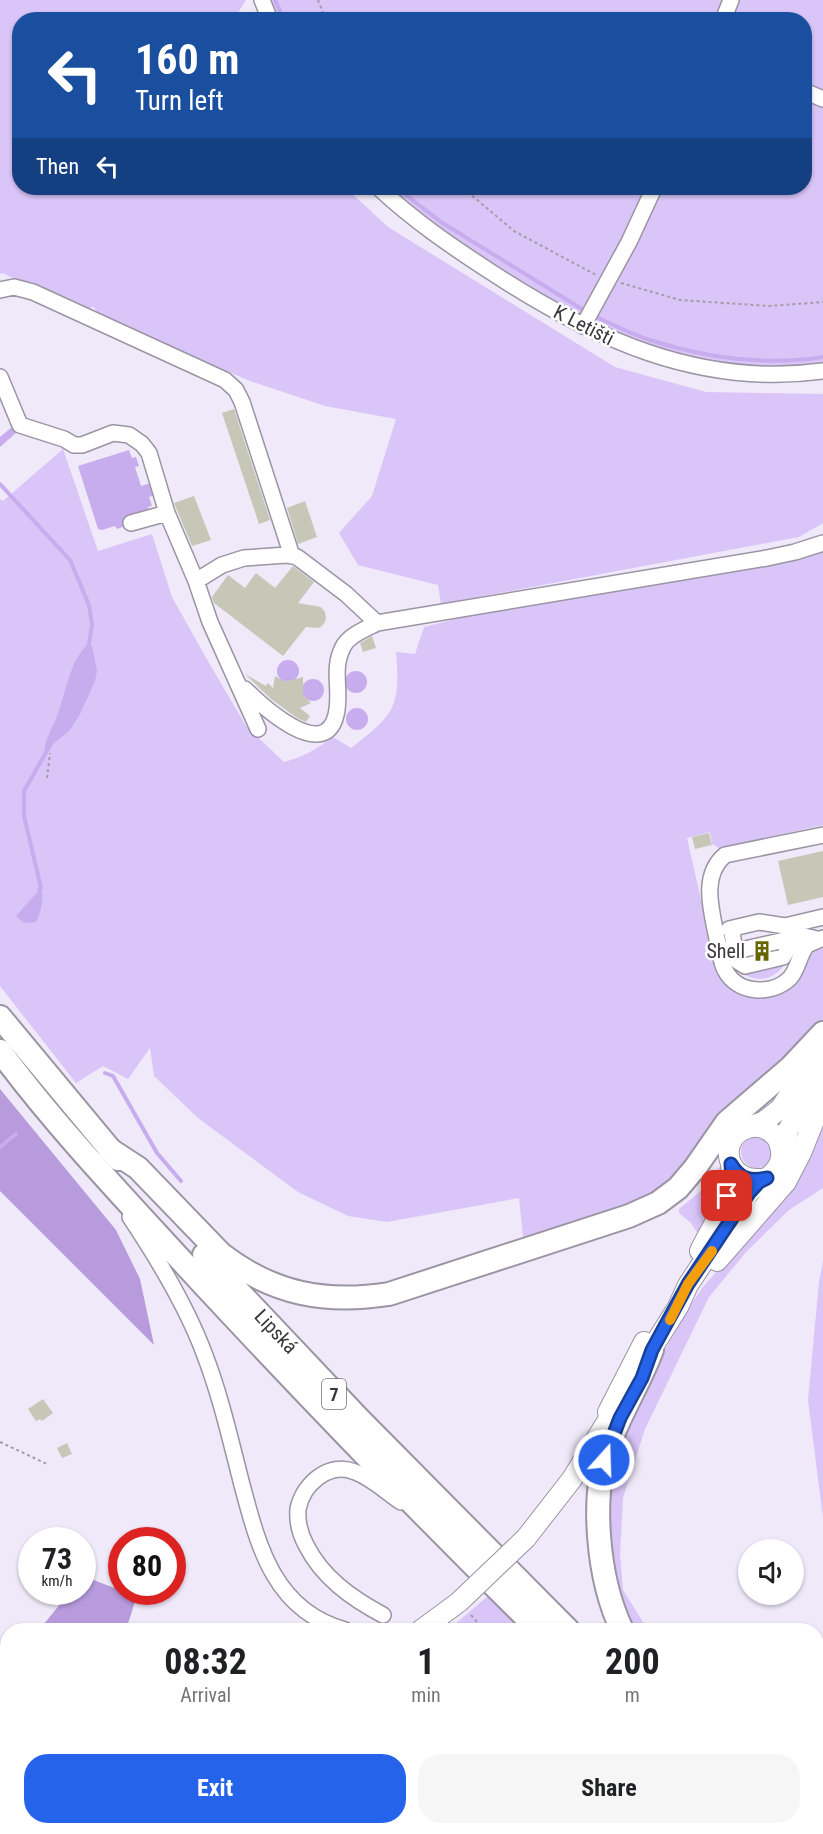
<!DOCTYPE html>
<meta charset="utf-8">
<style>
body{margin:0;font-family:"Roboto Condensed",sans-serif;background:#f6f6f6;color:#202124;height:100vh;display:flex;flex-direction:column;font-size:22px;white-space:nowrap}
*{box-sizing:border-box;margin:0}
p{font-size:20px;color:#757577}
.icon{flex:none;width:33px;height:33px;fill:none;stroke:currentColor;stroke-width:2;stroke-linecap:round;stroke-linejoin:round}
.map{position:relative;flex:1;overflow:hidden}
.side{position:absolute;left:0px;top:1623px;width:824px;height:212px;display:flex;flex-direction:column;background:#fff;border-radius:24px 24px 0 0;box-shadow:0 2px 4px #0004}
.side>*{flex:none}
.banner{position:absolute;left:12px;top:12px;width:800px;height:183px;border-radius:24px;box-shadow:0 2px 4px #0004;background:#1a4fa0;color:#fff;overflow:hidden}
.tools{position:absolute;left:738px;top:1539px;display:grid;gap:12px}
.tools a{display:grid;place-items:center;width:66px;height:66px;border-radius:50%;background:#fff;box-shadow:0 2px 4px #0004;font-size:30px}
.speed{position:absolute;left:18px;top:1527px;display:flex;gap:12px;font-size:30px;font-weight:700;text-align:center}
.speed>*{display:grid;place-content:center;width:78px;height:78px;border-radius:50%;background:#fff;box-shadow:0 2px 4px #0004;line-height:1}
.speed small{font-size:15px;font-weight:400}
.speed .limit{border:9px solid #d22;background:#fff;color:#111}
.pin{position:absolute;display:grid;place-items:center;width:51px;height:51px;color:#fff;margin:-26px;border-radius:12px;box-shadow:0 3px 9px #0006}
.me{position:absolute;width:66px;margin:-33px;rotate:20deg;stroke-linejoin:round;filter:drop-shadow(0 0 4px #0008)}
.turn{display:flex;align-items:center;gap:21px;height:126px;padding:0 24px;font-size:27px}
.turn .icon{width:78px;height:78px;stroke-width:2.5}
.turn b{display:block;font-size:42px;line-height:51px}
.then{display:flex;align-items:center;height:57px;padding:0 24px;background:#0003;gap:12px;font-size:22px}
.eta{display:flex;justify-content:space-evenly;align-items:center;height:102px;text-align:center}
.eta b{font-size:36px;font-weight:700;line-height:42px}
.primary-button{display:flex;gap:12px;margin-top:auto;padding:12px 24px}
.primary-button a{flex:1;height:69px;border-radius:24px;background:#2563eb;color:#fff;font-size:24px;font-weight:700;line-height:69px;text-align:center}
.primary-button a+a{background:#f6f6f6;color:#202124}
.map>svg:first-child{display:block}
.green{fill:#dac5f8}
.forest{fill:#b79bdd}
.water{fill:#c7acee}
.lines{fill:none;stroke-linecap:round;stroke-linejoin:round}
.stream{stroke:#c7acee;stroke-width:4}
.building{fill:#c7c7b7}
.minor-casing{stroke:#9a94a3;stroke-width:18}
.major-casing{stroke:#9a94a3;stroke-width:22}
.highway-casing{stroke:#9a94a3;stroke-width:26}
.path{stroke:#a19da8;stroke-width:2;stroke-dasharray:3 3;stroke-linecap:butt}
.minor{stroke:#fff;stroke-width:15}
.major{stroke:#fff;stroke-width:20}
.highway{stroke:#fff;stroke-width:22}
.major-bridge-casing{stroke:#9a94a3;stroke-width:22;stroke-linecap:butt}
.major-bridge{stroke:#fff;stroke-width:20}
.route-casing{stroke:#184099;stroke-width:15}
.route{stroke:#2563eb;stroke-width:10}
.slow{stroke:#f59e0b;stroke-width:10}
.labels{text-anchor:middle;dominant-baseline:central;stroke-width:5;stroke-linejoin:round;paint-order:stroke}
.shield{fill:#fff;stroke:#757478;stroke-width:1.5}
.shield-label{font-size:18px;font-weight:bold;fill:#3a383e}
.street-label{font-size:20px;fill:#3a383e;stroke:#fff}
.poi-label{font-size:20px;fill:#3a383e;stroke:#fff;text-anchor:end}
</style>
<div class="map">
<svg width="823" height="1834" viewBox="0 0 823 1834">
<rect width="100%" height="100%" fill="#efe9f9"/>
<path class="green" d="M0,0H246L234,19L20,20V188H346L388,227L615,367L706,392L823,394V523L799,537L441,604L438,585L358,565L339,533L372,496L396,419L325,406L250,381L98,315L94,307L83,309L2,273L0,274Z
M270,0H823V363C701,384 587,326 488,261C453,238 419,216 389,188H804V20H278Z
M63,449L98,551L152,534L172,597L205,656L246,726L284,762C303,757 317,749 333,737L351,748C394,715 401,707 396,652L415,654L424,627L479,613L823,548V825L719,848L712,844L710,832L687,838L716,966L758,997L810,951L823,945V1020L802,1048L667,1189L560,1232L557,1226L549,1229L551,1235L524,1245L519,1198L387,1222L348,1216L298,1192L198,1118L154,1076L150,1048L128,1079L103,1066L76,1083L0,986V499L3,501Z
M788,959C776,980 759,985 738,971Z
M823,1114V1188L789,1210L747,1251L709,1297L645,1429L623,1498L620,1554L623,1590L648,1630H629L608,1563L610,1482L621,1440L648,1380L689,1307L703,1287L741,1244Z
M741 1152a16 16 0 1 1 32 0a16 16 0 1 1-32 0Z
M721,1165L725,1166L726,1177L701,1239L691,1223L679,1213V1209L703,1189Z
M823,1261V1518L808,1400L819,1282Z
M488,1596L520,1630H448Z
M816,1818L823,1824V1834H799L791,1827H816Z"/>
<path class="forest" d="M0,1089L116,1230L140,1279L154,1345L0,1191Z
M83,1576L117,1589L121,1583L122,1592H138L126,1630H39L70,1592H82Z
M7,1688V1779L0,1782V1702Z
M7,1800V1821L0,1825V1803Z"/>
<path class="water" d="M12,427L17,432L0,447V437Z
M129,450L132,458L136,457L139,466L135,467L141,486L151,483L155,495L149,497L152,506L148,507L149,511L128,525L117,529L115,526L102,530L98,529L78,466Z
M88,644L92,646L97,671L95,681L79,716L69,731L44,751C46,735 56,723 60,707C67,686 71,660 88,644Z
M277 671a11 11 0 1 1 22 0a11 11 0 1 1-22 0Z
M345 682a11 11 0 1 1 22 0a11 11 0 1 1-22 0Z
M302 690a11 11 0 1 1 22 0a11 11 0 1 1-22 0Z
M346 719a11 11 0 1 1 22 0a11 11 0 1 1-22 0Z
M41,888C44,901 41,911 36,922L24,923L16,916Z"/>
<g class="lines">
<path class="stream" d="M275,0L284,20
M397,188L441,222L585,311
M594,316C612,324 631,334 650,340C706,358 765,366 823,357
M0,484L70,560L89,605L92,625L88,650
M39,890L41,888L24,816V791L52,742
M105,1073L113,1076L157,1153L181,1181
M0,1147L16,1134"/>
</g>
<path class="building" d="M234,409L270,520L259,524L222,413Z
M194,496L211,540L192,546L174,503Z
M305,501L317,537L298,544L287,508Z
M293,566L314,582L298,603L321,607L325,612L326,619L323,625L319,628L306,627L283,656L214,603L212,597L228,575L245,588L256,573L275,588Z
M372,636L376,648L363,652L360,643Z
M245,674L266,686L268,683L273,688L275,676L285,682L303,677V695L311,703L300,708L310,716L306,722L297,718L271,699Z
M709,833L712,845L695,849L692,837Z
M823,851V897L788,905L778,861Z
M43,1399L53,1413L42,1421L40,1419L36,1421L28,1409Z
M67,1443L72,1454L62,1458L57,1448Z"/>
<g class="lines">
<g class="minor-casing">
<path id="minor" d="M262,0L270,20
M723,20L731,0
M804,91L823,99
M379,188C413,220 451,246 491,272C592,338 699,388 823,371
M0,290L14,287L33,292L225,380L236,390L242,402L292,556
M583,326L629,242L654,188
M0,377L20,425L64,439L74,445H82L113,433L129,435L142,444L149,453L167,513L196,581L210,622L258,729
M131,523L167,513
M196,581L222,565L244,558L287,555L297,557L346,594L377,623L767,558L795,552L823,543
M245,689C261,705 324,764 336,715C342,691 331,670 343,647C349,635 366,629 377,623
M823,835L725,855C700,876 712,912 717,939C720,949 720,961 725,970C737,994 772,996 790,978C798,969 799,955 807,945L823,938
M737,927L732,933L737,961L745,966L783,957C789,950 790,937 802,936C807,936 812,938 817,939
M729,929L759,922L785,926L823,917
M733,944L737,948L745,949L798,937
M130,1217C158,1259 186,1305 204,1353C220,1394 230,1438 241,1481C258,1545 273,1610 345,1630
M383,1615C351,1598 322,1577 306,1545C300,1534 297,1522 298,1509C303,1484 329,1461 355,1472C372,1478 387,1493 401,1502
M172,1834L181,1827"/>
</g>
<g class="major-casing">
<path id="major" d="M749,1127L763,1122L780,1109L823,1044
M782,1154L788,1130L823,1071
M700,1251C713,1224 735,1195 731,1164
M717,1261L786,1182L801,1153L823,1098
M644,1361L678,1307L688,1285L749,1193C761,1180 784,1172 781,1151C780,1145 779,1139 774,1135C767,1128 757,1125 748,1128C716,1137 725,1187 767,1178
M608,1412L644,1342
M526,1538L572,1479L619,1402
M421,1630L459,1602"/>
</g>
<g class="highway-casing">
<g id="highway">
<path d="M0,1017L118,1159"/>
<path d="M0,1051C56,1127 127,1201 191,1271C304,1393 420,1513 539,1630"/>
<path d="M109,1149L138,1168L221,1254C273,1294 325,1304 389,1294L629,1216L658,1203L678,1188L695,1168L727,1122L791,1067L823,1033"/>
<path id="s1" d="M204,1255L360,1420L568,1630"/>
<path d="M434,1630L437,1625"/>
<path d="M622,1630C598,1580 589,1495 610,1442C622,1410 640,1382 652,1350"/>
<path d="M412,1827L427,1834"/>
<path d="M729,1827L738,1834"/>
<path d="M774,1827L781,1834"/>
<path d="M199,1834L213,1827"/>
<path d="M543,1834L559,1827"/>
</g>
</g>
<path class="path" d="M318,0L326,20
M463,188L514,231L596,275
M621,283L680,300L769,306L823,302
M47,778L50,753
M0,1442L47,1464
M471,1615L484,1630
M0,1796L8,1792"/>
<use href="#minor" class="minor"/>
<use href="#major" class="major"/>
<use href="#highway" class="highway"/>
<g class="major-bridge-casing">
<path id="major-bridge" d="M459,1602L526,1538"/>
</g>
<use href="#major-bridge" class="major-bridge"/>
</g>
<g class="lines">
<g class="route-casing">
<path id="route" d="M604,1460L620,1418L642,1378L652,1350L688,1284L749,1193L759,1182L767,1178C750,1182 740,1179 731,1164L732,1180L727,1196"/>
</g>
<use href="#route" class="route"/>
<path class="slow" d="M670,1320L688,1284L712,1251"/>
</g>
<defs>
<g id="building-bare" transform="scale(1.62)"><path d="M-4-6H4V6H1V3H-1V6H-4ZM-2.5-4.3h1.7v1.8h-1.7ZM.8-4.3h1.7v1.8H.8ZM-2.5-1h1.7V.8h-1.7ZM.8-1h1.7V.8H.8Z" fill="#676500" stroke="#fff" stroke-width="2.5" paint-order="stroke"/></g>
</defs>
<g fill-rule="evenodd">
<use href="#building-bare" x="762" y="951"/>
</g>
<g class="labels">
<rect class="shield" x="322" y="1379" width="24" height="30" rx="4.5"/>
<g class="shield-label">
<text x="334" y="1394">7</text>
</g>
<g class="street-label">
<text transform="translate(584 325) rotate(27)">K Letišti</text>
<text stroke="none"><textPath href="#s1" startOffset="105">Lipská</textPath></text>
</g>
<g class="poi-label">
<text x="745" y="951">Shell</text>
</g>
</g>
</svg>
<div class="tools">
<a><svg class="icon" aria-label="sound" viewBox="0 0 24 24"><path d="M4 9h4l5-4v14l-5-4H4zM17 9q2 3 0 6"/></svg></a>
</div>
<div class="speed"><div>73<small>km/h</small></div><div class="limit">80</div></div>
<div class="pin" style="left:727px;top:1196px;background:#d93025"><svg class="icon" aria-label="arrive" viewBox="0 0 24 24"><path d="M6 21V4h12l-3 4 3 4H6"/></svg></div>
<svg class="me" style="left:604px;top:1460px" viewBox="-20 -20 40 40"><circle r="17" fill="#2563eb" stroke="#fff" stroke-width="3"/><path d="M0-11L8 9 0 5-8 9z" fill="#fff"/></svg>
<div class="banner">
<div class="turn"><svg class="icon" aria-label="left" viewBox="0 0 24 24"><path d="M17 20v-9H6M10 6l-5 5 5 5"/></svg><div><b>160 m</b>Turn left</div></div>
<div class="then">Then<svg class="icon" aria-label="left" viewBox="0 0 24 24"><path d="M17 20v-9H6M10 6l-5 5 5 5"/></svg></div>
</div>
<section class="side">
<div class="eta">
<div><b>08:32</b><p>Arrival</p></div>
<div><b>1</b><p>min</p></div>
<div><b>200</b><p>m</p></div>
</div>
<div class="primary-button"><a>Exit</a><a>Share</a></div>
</section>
</div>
